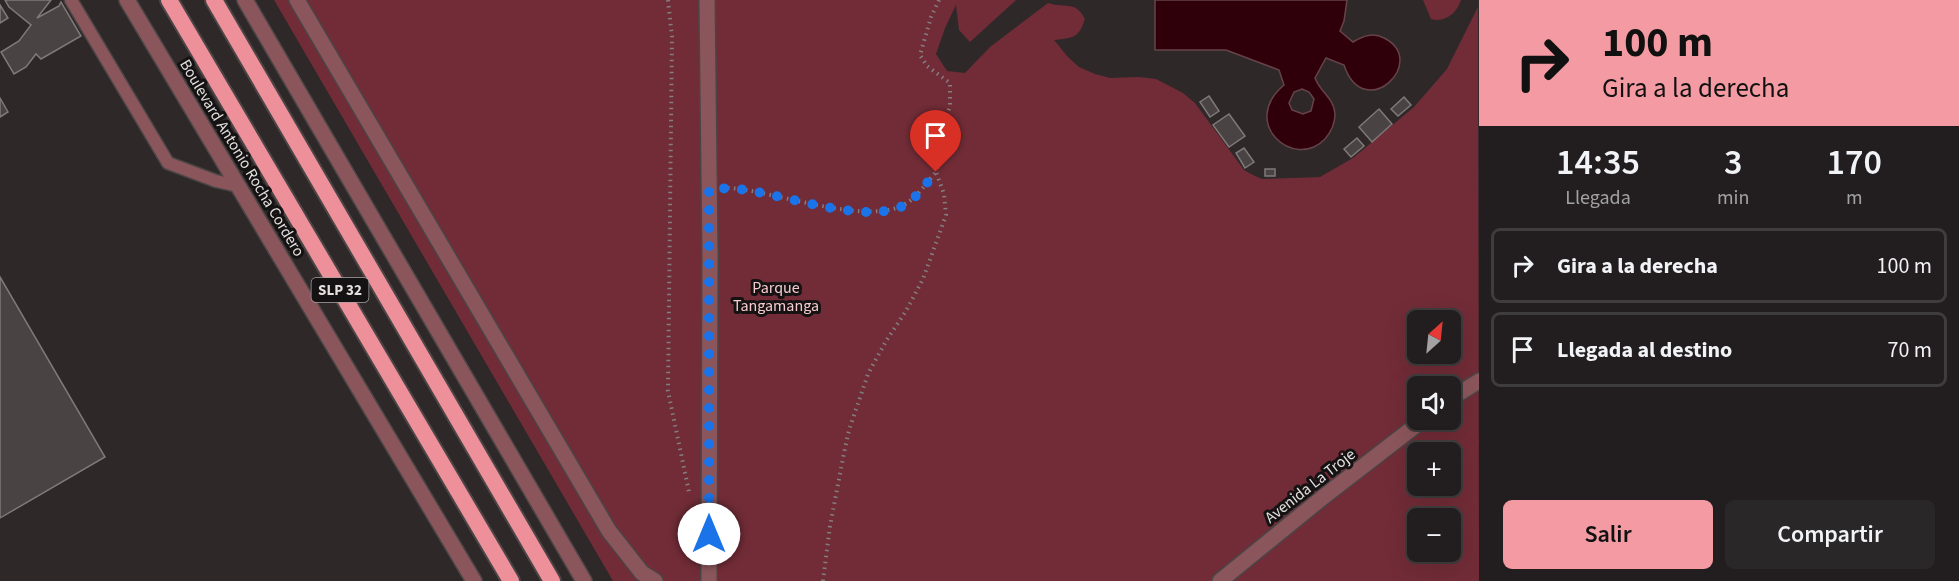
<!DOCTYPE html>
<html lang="es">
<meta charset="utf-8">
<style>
body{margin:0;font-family:"Source Sans 3",sans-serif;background:#2a2728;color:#f1f3f6;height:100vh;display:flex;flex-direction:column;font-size:22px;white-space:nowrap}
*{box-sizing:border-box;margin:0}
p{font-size:20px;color:#a2a2a4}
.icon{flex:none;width:33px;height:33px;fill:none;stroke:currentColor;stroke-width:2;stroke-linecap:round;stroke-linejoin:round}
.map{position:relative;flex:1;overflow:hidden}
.sheet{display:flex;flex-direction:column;background:#221e1f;width:480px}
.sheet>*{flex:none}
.guide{background:#f49aa3;color:#111;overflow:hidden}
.needle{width:39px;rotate:27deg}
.buttons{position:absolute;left:1407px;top:310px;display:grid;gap:12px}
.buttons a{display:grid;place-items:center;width:54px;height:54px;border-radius:9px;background:#221e1f;box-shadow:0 6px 24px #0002,0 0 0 2px #3f3c3d;font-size:30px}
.pin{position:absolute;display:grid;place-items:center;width:51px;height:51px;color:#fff;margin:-62px -26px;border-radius:50% 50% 50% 0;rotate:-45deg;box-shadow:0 0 6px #0007}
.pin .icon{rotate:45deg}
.me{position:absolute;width:66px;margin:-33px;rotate:0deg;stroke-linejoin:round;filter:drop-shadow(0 0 4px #0008)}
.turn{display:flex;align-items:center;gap:21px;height:126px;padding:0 24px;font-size:27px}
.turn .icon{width:78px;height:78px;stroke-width:2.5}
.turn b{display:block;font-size:42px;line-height:51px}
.eta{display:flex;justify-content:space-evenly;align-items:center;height:102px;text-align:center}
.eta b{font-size:36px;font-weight:600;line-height:42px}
.button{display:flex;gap:12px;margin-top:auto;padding:12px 24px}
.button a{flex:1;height:69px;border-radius:9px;background:#f49aa3;color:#111;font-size:24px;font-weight:600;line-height:69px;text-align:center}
.button a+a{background:#2a2728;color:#f1f3f6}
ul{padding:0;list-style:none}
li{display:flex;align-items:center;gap:18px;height:75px;margin:0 12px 9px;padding:0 12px;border:3px solid #3f3c3d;border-radius:9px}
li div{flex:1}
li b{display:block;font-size:22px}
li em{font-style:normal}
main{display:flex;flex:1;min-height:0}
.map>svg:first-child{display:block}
.green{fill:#712c37;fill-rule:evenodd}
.water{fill:#30000a;stroke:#66434a;stroke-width:1.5;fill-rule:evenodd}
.building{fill:#494343;stroke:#807979;stroke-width:1.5}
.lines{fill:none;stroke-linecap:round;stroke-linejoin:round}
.service-casing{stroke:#4b4546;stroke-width:15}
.minor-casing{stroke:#4b4546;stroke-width:18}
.tertiary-casing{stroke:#4b4546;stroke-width:18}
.trunk-casing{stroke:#4b4546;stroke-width:20}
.path{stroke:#837e7f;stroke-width:4;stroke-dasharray:1.5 4.5;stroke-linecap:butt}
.service{stroke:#8b565b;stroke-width:12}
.minor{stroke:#8b565b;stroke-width:15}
.tertiary{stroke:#8b565b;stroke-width:15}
.trunk{stroke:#ee909a;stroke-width:16}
.route{stroke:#1a73e8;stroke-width:10;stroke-dasharray:0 18}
.labels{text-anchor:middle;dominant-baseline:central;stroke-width:6;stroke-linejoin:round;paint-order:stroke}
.shield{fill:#141212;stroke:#a6a2a2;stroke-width:1.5}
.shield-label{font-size:15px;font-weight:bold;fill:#e4e0e0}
.street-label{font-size:16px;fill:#e4e0e0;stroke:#141212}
.park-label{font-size:16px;fill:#f7cacd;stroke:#141212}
</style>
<main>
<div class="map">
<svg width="1479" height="581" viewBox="0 0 1479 581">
<rect width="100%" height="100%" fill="#2e2829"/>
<path class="green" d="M274,0H1016L970,42L959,30L956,5L945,28L936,54L947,71L965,73L990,47L1048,3C1067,9 1075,0 1085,19C1079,38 1073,38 1054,40L1068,57L1079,67L1095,74L1110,78L1139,77L1156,79L1183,93L1195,103L1244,170L1253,175L1262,179L1320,177L1353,158L1414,107L1447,69L1478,7L1479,581H613ZM1418,321H1450V354H1418ZM1418,387H1450V420H1418ZM1418,453H1450V486H1418ZM1418,519H1450V552H1418Z
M1423,0H1461C1457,13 1445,23 1431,19Z"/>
<path class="water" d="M1155,0H1347L1344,21L1340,31L1353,42C1363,36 1373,32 1384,38C1430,61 1364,125 1344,65L1326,58L1315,78C1320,92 1334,98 1335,114C1335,123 1331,132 1325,139C1294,171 1239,123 1284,85L1279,70L1226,50H1155ZM1302,89L1309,92L1314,99L1311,111L1303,114L1292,110L1289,103L1294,92Z"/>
<path class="building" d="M5,0H51L37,18L59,6L61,2L81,36L41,59L36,54L26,67L14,74L1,52L19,41L31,25L9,7Z
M0,5L8,18L0,23Z
M1209,96L1219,111L1210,117L1200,102Z
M1404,97L1411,105L1398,116L1391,109Z
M0,98L8,112L0,117Z
M1379,109L1392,124L1372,142L1359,127Z
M1229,114L1245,136L1229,147L1213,125Z
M1357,138L1364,146L1351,157L1344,149Z
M1244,148L1254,162L1245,168L1236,153Z
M1265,169H1275V176H1265Z
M0,277L105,457L0,518Z"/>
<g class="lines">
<g class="service-casing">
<path id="service" d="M71,0L168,163L216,181L238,186"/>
</g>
<g class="minor-casing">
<path id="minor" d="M297,0L609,531L642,573L655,581
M707,0L710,254L709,581
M1450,399L1479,381
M1220,581L1322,498L1423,420"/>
</g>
<g class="tertiary-casing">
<path id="tertiary" d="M127,0L474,581
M245,0L584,581"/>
</g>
<g class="trunk-casing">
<path id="trunk" d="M169,0L511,581
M214,0L552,581"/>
</g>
<path class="path" d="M668,0L672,37L668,391L689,492
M728,188C773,190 868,228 907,203C918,196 927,182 936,172
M823,581L830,526L844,453L849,430L868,374L886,341L906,311L923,279L946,215L944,194L936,172L942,133L950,106V83L927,66L920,55L931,17L939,0"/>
<use href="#service" class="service"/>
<use href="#minor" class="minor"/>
<use href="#tertiary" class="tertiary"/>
<use href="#trunk" class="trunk"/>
</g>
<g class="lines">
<path class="route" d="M709,534V189C723,188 736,188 750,191C789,196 873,227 908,203C919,195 927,182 936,172"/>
</g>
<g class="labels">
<rect class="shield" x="311.5" y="278" width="57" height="24" rx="4.5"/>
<g class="shield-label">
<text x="340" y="290">SLP 32</text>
</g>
<g class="street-label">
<text transform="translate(242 158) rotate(59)">Boulevard Antonio Rocha Cordero</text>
<text transform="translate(1310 486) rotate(-38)">Avenida La Troje</text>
</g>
<g class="park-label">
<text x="776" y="288">Parque<tspan x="776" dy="18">Tangamanga</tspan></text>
</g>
</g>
</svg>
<div class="buttons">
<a><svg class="needle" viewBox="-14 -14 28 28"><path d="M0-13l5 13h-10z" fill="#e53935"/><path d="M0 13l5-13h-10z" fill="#a2a2a4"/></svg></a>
<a><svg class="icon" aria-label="sound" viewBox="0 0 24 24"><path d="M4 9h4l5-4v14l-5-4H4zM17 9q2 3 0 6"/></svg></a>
<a>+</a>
<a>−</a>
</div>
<div class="pin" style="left:936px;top:172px;background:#d93025"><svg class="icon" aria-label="arrive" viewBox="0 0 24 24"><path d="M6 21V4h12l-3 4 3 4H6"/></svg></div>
<svg class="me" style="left:709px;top:534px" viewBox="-20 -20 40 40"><circle r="19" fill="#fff"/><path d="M0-13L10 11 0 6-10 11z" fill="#1a73e8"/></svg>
</div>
<section class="sheet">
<div class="guide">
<div class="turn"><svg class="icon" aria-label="right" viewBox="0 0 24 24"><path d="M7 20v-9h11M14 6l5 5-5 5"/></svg><div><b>100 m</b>Gira a la derecha</div></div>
</div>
<div class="eta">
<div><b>14:35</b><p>Llegada</p></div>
<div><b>3</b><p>min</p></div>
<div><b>170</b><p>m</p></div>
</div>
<ul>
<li><svg class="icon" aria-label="right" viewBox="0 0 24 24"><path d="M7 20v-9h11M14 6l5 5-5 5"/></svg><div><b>Gira a la derecha</b></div><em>100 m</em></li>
<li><svg class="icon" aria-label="arrive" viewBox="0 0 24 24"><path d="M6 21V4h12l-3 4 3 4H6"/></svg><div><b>Llegada al destino</b></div><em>70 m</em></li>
</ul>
<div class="button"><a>Salir</a><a>Compartir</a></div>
</section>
</main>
